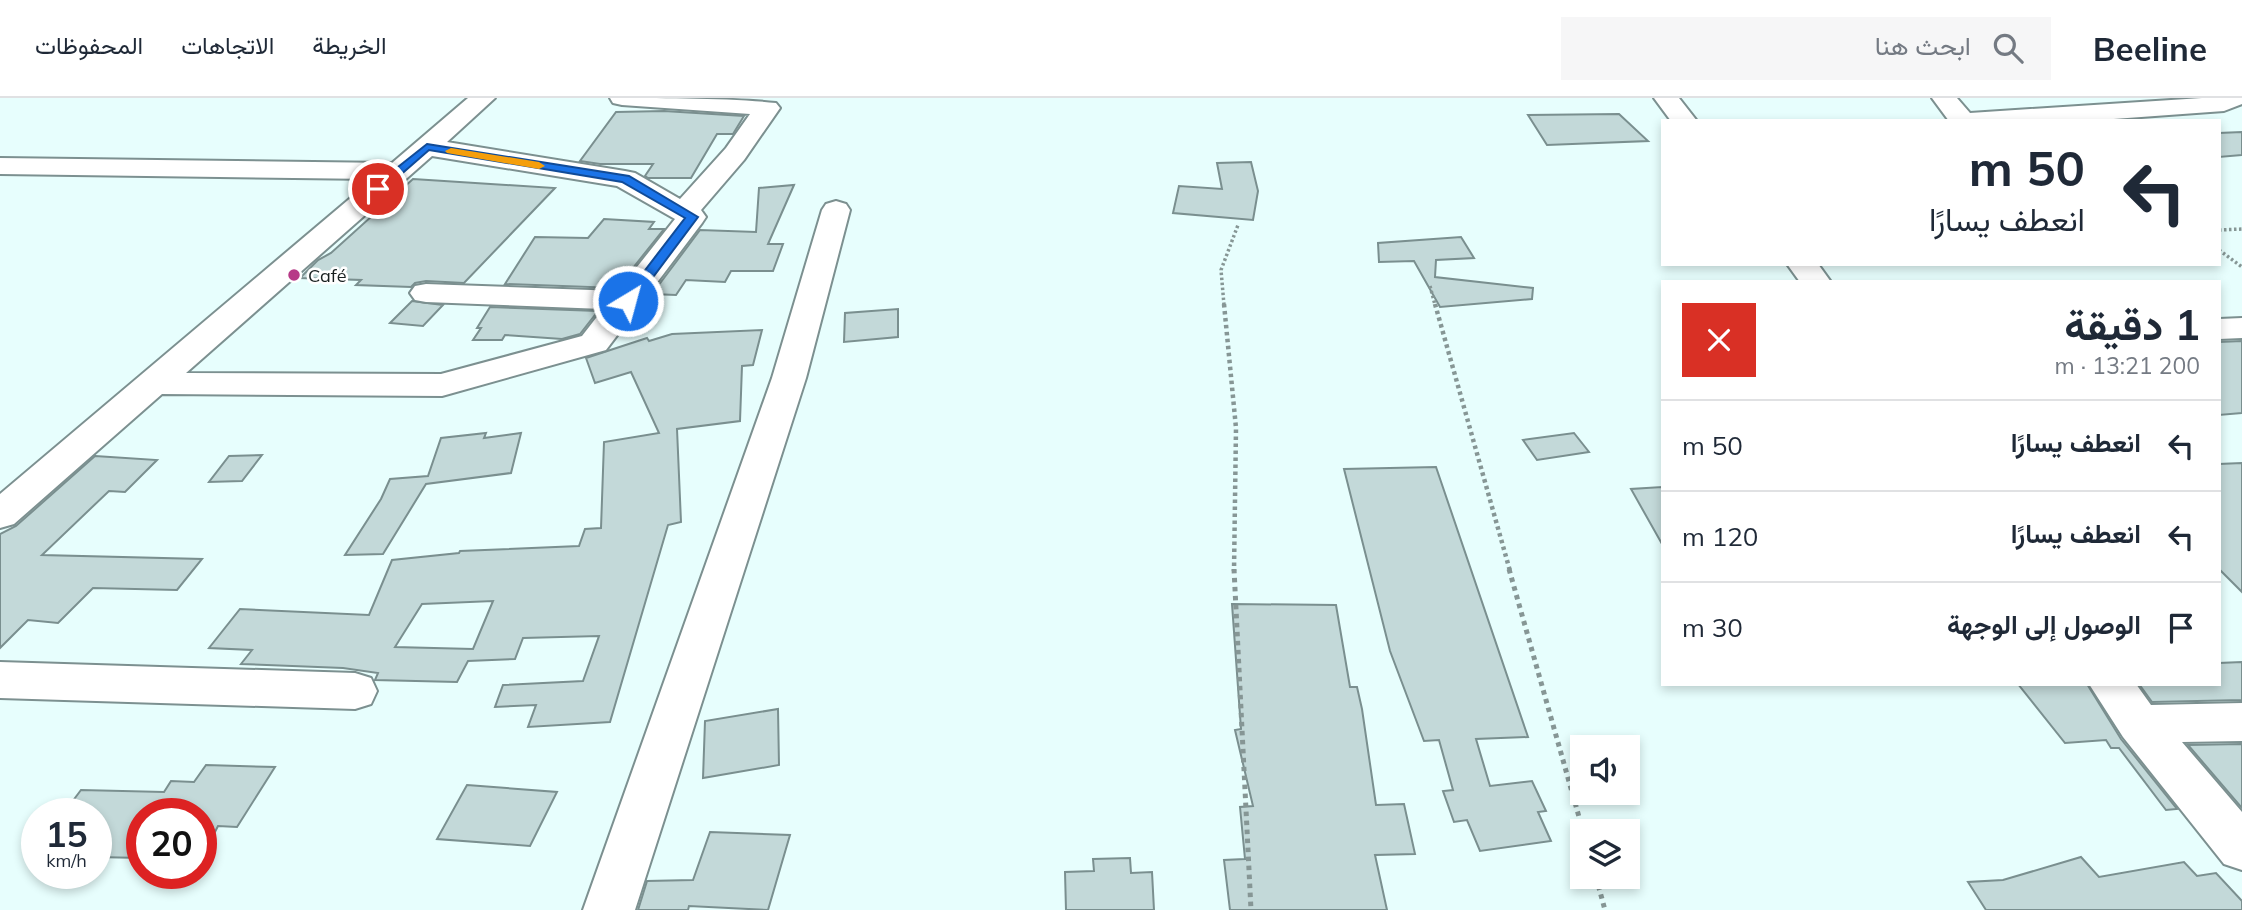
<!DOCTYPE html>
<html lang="ar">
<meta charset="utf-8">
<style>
body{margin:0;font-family:Mulish,Vazirmatn,sans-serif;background:#f6f6f7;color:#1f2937;direction:rtl;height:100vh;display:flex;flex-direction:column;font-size:26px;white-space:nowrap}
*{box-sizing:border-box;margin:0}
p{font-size:23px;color:#747a83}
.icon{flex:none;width:38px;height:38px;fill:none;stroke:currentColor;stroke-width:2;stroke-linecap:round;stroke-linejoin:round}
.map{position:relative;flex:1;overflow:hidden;direction:ltr}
.panel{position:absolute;left:1661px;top:182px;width:560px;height:406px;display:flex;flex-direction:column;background:#fff;border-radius:0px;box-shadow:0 4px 10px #0003;direction:rtl}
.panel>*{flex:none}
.top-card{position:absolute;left:1661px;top:21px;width:560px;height:147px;border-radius:0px;box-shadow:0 4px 10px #0003;direction:rtl;background:#fff;color:#1f2937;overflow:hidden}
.buttons{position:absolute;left:1570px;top:637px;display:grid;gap:14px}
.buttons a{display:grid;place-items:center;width:70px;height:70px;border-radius:0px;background:#fff;box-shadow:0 4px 10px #0003;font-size:35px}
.speed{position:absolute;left:21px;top:700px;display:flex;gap:14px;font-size:35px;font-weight:700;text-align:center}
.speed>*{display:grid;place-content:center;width:91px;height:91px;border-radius:50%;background:#fff;box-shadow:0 4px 10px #0003;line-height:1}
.speed small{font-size:18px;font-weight:400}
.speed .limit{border:10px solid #d22;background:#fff;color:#111}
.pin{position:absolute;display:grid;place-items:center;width:60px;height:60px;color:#fff;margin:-30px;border:4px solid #fff;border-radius:50%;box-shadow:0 2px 7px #0007}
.me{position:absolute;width:77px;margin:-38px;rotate:37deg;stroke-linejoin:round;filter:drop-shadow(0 0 5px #0008)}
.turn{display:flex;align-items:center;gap:24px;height:147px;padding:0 21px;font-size:32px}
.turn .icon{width:91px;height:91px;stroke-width:2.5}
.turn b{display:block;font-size:49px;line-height:60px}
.round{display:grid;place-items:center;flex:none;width:74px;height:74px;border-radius:0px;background:#f6f6f7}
.summary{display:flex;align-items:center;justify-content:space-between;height:119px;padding:0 21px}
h1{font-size:42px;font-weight:700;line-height:52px}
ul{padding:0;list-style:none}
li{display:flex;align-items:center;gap:21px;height:91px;padding:0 21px;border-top:2px solid #e0e1e3}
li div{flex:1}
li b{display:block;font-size:26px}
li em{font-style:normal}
header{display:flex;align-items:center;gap:42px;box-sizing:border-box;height:98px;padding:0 35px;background:#fff;border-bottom:2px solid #e0e1e3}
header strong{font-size:33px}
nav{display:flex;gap:38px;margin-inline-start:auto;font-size:24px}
.search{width:490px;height:63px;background:#f6f6f7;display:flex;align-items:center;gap:18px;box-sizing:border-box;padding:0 24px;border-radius:0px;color:#747a83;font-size:26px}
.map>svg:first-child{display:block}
.building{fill:#c3d9d9;stroke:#7a8f8f;stroke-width:2;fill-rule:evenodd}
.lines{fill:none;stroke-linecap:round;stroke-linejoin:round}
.minor-casing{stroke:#7c9090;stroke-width:4}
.path-far2{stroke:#869695;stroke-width:3.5;stroke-dasharray:2.5 2.5;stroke-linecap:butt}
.path-far1{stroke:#869695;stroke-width:4.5;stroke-dasharray:3.5 3.5;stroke-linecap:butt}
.path{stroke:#869695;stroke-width:5;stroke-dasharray:4.5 4.5;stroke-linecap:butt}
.minor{fill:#fff;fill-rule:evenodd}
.route{fill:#1a73e8;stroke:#114b97;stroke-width:2}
.slow{fill:#f59e0b}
.poi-dot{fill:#b73987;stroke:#fff;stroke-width:2.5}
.labels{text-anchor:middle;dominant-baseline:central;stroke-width:5;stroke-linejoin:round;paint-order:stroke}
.far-poi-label{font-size:18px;fill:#171f1f;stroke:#fff;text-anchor:start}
</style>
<header>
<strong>Beeline</strong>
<div class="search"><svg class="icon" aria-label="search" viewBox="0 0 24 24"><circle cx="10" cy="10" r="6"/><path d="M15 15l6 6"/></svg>ابحث هنا</div>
<nav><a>الخريطة</a><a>الاتجاهات</a><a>المحفوظات</a></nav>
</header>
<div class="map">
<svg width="2242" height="812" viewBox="0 0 2242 812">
<rect width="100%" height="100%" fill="#e7fefd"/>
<path class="building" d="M664,13L744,18L733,36H717L691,80H648L645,78L653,66H600L580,63L616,14Z
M1619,16L1648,43L1547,47L1528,17Z
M2242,34V57L2219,59V35Z
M1251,64L1258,93L1253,122L1173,115L1179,88L1222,91L1217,65Z
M413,81L555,90L464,185L426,183L415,185L411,189L356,187L361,182L300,180L318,162L331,155Z
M794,87L768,146H783L773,173H731L725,184L686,182L676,197L652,196L700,132L756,134L759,90Z
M604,121L654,124L649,131H664L617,190L505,186L535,139L588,140Z
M1461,139L1474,160L1436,162L1435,179L1533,190L1532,201L1440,209L1414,163L1379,164L1378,145Z
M412,203L443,207L423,228L390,225Z
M490,209L598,213L580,236L562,241L505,237L502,242H473L481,230H477Z
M898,211V239L844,244L845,215Z
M762,232L753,267L742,268L740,323L677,331L681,424L668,427L610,624L528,629L536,607L495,609L503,587L583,583L599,538L523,540L515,561L468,563L457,584L375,582L378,575L343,570L241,566L252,552L209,550L240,511L369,517L392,462L459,455L460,453L579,448L585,431L601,430L604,344L659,335L631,274L595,285L586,260L647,240L649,243L672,236ZM493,503L473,551L395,549L422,506Z
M2242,243V315L2219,317V244Z
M486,335L484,340L521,335L511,375L426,386L383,456L345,457L381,401L390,381L428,378L441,340Z
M1574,335L1589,354L1537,362L1523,342Z
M262,357L242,383L209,384L229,358Z
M95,358L157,362L125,394L109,393L42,457L202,461L177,492L93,490L58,525L28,522L0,550V436L16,428Z
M2242,365V494L2219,471V366Z
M1436,369L1528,639L1476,641L1490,688L1532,683L1546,713L1538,714L1551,743L1480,753L1467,722L1454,724L1443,693L1453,692L1439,642L1424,643L1390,553L1344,371Z
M1662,389V446L1631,391Z
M1232,506L1336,507L1350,589H1357L1362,611L1376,707L1404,706L1415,756L1375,757L1387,812H1230L1224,762L1245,761L1240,709L1253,708L1235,632L1241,631Z
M2242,564V602L2152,604L2139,586H2219V565Z
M2018,586H2087L2121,641L2177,711L2166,712L2119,650H2111L2106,642L2065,645Z
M778,611L779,667L703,680L705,623Z
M2242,646V710L2188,647Z
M206,667L275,669L237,729L218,728L201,761V716H142V760L96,759V716H63L81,692L164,694L171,683L194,684Z
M467,687L557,694L530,748L437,741Z
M710,734L790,737L768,812L689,808L688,812H638L647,783L693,782Z
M2081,759L2099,779L2184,764L2197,778L2216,775L2242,803V812H1986L1968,784L2003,782Z
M1130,760L1131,775L1152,774L1154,812H1066L1065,774L1094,773L1093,761Z"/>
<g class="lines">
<g class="minor-casing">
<path id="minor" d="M468,0H495L447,44L625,73L635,75L680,101L726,50L750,16L622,7L613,5L610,0C658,0 731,0 776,5L780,10L744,62L701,112L706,119L702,125L606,252L442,298L162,296L14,426L0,430V396L373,81L0,76V60L392,65ZM432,58L617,88L675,121L618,193L426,186L415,188L410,195L415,202L426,204L603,211L582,238L441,276L186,275Z
M1654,0H1679L1697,23H1671Z
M1932,0H1957L1970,15L2202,0H2242V6L2224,13L2086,23H1949Z
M836,103L846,106L850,112L806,280L635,812H583L772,280L822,112L826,106Z
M1787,166H1818L1831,184H1800Z
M2242,220V240L2219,241V221Z
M0,564L355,575L371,580L377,593L371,606L355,611L0,600Z
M2089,586H2136L2151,607L2242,605V643L2182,644L2242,714V772L2224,766L2123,639Z"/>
</g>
<path class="path-far2" d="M2219,132L2242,131
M2219,152L2242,169
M1430,188L1435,207
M1224,207L1221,172L1238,127"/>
<path class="path-far1" d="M1224,206L1236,330L1234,473
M1435,206L1510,473"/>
<path class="path" d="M1234,471L1251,812
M1509,471L1583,733
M1596,779L1605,812"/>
<use href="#minor" class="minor"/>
</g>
<path class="route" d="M427,46L629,78L698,119L633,206H623V201L685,120L622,84L429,52L382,93H374V88Z"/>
<path class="slow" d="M451,50L539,64L545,68L539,71L447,55L445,53Z"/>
<circle class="poi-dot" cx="294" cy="177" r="7"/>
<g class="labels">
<g class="far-poi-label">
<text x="308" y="177">Café</text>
</g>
</g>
</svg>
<div class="buttons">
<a><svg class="icon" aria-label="sound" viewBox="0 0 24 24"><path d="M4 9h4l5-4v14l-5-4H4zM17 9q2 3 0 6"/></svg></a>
<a><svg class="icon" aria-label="layers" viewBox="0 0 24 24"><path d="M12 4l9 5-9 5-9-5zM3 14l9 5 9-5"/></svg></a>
</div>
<div class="speed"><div>15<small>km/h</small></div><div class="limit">20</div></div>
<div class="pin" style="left:378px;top:91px;background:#d93025"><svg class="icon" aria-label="arrive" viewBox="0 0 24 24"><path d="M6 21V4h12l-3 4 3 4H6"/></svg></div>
<svg class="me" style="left:628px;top:203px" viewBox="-20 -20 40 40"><circle r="17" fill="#1a73e8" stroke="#fff" stroke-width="3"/><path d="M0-11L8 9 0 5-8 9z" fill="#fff"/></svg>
<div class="top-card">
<div class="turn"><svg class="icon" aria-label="left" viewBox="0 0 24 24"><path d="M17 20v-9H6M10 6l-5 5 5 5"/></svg><div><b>50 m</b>انعطف يسارًا</div></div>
</div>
<section class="panel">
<div class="summary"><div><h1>1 دقيقة</h1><p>200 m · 13:21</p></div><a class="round" style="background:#d93025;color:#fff"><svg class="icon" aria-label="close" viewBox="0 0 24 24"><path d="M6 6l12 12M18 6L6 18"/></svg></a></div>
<ul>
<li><svg class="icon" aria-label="left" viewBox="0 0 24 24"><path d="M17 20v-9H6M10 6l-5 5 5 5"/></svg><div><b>انعطف يسارًا</b></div><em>50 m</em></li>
<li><svg class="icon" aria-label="left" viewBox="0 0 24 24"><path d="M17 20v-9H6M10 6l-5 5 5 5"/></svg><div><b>انعطف يسارًا</b></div><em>120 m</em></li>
<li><svg class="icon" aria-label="arrive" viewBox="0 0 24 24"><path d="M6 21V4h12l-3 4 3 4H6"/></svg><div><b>الوصول إلى الوجهة</b></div><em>30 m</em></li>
</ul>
</section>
</div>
